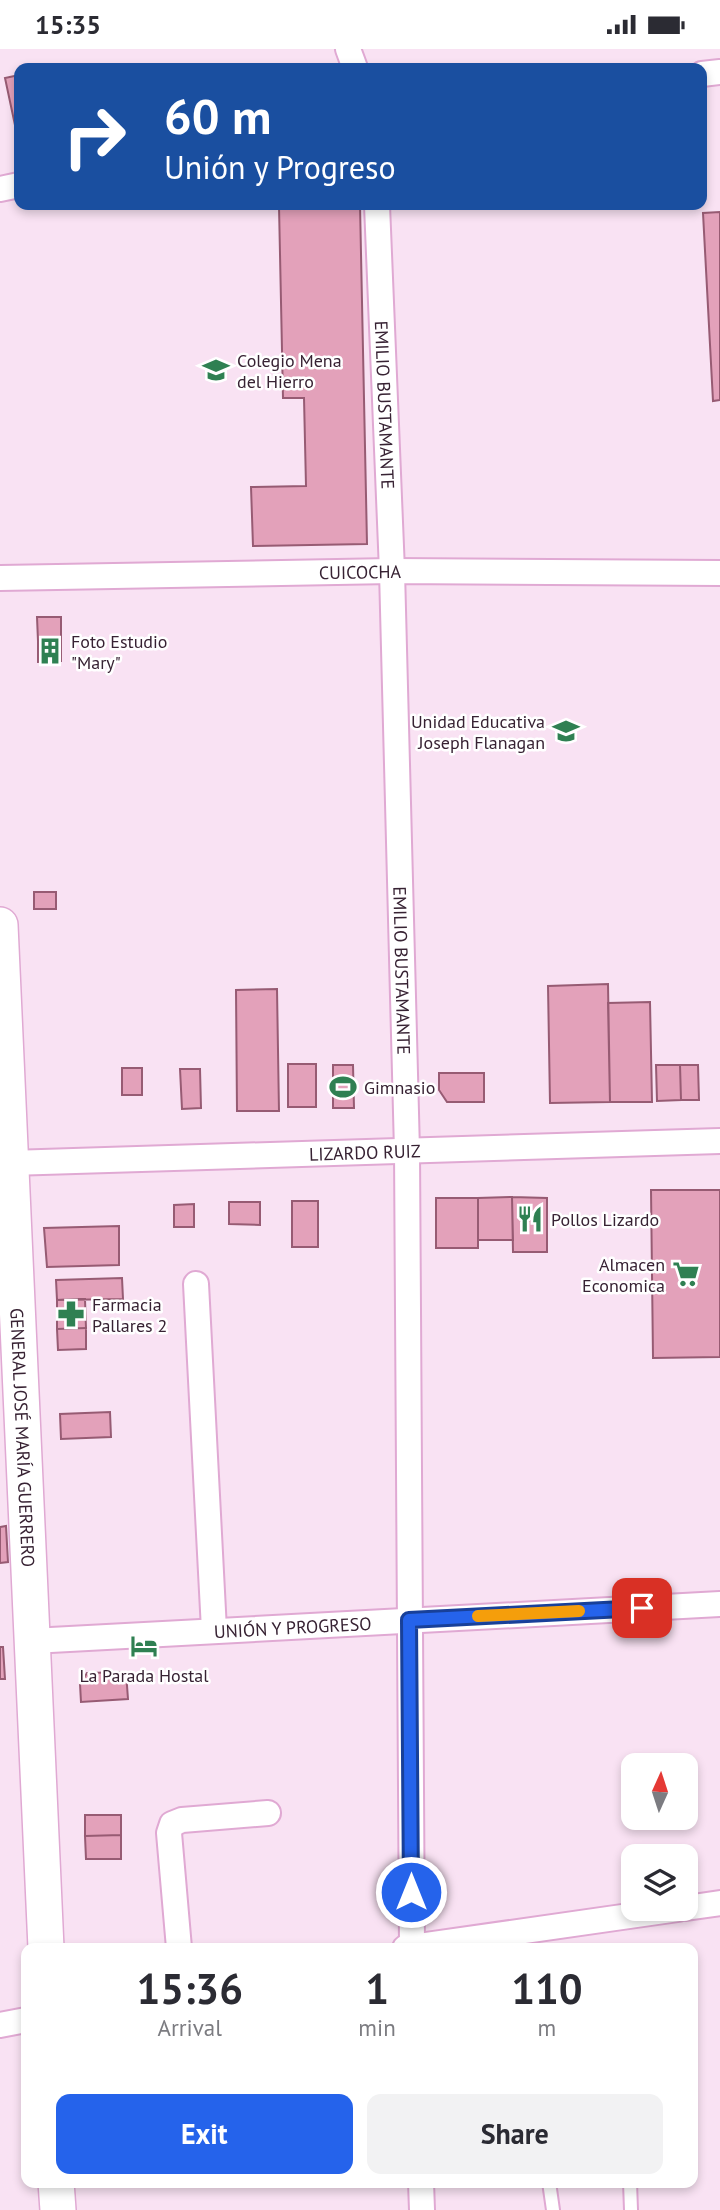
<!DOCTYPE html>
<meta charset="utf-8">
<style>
body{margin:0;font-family:"PT Sans",sans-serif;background:#f2f2f3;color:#2b2b33;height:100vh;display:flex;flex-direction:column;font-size:26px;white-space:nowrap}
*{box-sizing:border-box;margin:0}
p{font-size:23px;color:#7c7c81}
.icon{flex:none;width:38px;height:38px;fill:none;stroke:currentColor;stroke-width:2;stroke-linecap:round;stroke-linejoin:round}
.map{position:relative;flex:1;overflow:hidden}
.details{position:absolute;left:21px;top:1894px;width:677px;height:245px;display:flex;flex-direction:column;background:#fff;border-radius:14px;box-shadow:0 4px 10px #0003}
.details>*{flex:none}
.hud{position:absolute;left:14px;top:14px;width:693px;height:147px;border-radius:14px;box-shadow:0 4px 10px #0003;background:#1a4fa0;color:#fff;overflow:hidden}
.needle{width:46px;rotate:3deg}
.tools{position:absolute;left:621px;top:1704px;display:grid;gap:14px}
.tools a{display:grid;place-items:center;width:77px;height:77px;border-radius:14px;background:#fff;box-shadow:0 4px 10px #0003;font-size:35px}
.pin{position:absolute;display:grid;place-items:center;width:60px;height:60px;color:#fff;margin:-30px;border-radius:14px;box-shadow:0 4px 10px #0006}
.me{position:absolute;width:77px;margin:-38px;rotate:0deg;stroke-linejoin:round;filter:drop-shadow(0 0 5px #0008)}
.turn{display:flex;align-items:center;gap:24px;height:147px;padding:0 35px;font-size:32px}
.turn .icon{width:91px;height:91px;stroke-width:2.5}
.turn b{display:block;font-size:49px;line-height:60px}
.eta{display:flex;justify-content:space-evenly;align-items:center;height:119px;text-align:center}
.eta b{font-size:42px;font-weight:700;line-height:49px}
.primary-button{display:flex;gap:14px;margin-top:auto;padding:14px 35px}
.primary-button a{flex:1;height:80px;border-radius:14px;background:#2563eb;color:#fff;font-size:28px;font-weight:700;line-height:80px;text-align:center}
.primary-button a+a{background:#f2f2f3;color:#2b2b33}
.status{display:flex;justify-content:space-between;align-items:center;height:49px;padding:0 35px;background:#fff;direction:ltr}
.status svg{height:19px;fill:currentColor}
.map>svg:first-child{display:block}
.building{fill:#e3a1ba;stroke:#975b73;stroke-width:2}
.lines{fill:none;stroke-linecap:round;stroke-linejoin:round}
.lane-casing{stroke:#e0a9d3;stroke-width:16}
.street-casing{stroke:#e0a9d3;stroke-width:28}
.secondary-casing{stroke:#e0a9d3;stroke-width:38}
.lane{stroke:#fff;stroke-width:12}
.street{stroke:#fff;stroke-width:24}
.secondary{stroke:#fff;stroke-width:35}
.route-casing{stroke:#184099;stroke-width:18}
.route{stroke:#2563eb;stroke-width:12}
.slow{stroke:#f59e0b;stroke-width:12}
.labels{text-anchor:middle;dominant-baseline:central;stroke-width:5;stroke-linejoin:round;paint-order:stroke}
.poi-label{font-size:18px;fill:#372233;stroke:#fff;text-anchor:start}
.street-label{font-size:18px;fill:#372233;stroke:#fff}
</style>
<div class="status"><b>15:35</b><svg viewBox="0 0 49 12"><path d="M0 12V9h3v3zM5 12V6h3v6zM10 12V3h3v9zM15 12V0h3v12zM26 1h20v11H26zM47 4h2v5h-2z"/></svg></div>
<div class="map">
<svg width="720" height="2161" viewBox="0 0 720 2161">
<rect width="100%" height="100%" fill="#f9e2f3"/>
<path class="building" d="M19,26V95L5,29Z
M360,156L367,495L253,497L251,438L306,437L304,349H283L279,157Z
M720,163V351L713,352L703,164Z
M37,568H61V592H38Z
M38,592H61V612L38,613Z
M34,843H56V860H34Z
M608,935L610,1053L550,1054L548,937Z
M277,940L279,1062H237L236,941Z
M650,953L652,1053H610L608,954Z
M288,1015H316V1058H288Z
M333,1016H353L354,1059H333Z
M656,1016H680L681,1051L657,1052Z
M680,1016H698L699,1051H681Z
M122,1019H142V1046H122Z
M180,1020H200L201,1059L182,1060Z
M439,1024H484V1053H447L439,1041Z
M651,1141H720V1308L653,1309Z
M512,1148L547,1149V1203H513Z
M512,1148L513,1191H478V1149Z
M436,1149H478V1199H436Z
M292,1152H318V1198H292Z
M229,1153H260V1176L229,1175Z
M194,1155V1178H174V1156Z
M119,1177V1216L47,1218L44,1179Z
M122,1229L123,1250L57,1251L56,1231Z
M85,1250L86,1279L57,1280V1251Z
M86,1279V1300L58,1301L57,1280Z
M110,1363L111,1388L61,1390L60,1365Z
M6,1477L8,1513L0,1514V1478Z
M0,1598H3L5,1630H0Z
M126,1623L128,1650L81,1653L80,1635L87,1624Z
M85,1766H121V1786L85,1787Z
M121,1786V1810H86L85,1787Z"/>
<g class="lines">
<g class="lane-casing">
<path id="lane" d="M549,2133L553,2161
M630,2133L631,2161"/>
</g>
<g class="street-casing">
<g id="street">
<path d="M348,0L355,19"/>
<path d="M702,25L720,23"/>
<path d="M0,140L19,136"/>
<path id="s1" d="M377,156L392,522L407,1102L412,1899"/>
<path id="s2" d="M0,529L392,522L720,524"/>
<path id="s3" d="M10,1114L720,1092"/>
<path d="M196,1235L214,1581"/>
<path id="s4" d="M32,1592L720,1555"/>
<path d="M686,1859L720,1854"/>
<path d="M179,1899L169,1784L172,1775L182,1771L268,1764"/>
<path d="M405,1899L678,1860"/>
<path d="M0,1976L26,1971"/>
<path d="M421,2133L422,2161"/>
</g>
</g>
<g class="secondary-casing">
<g id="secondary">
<path id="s5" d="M0,876L46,1899"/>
<path d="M56,2133L58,2161"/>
</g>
</g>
<use href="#lane" class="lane"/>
<use href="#street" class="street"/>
<use href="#secondary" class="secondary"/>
</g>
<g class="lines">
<g class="route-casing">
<path id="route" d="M411,1843L409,1571L642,1559"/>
</g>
<use href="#route" class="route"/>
<path class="slow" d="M478,1567L579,1562"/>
</g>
<defs>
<g id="school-bare" transform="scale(2.1)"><path d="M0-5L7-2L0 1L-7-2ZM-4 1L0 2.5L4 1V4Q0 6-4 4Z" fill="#2f8052" stroke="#fff" stroke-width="2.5" paint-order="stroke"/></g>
<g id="building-bare" transform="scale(2.1)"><path d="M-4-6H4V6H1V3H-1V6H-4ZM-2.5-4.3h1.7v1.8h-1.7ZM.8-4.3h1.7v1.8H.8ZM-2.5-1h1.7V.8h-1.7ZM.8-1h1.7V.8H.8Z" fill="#2f8052" stroke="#fff" stroke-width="2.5" paint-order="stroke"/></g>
<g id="university-bare" transform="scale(2.1)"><path d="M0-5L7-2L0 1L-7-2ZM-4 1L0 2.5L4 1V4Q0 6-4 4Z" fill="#2f8052" stroke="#fff" stroke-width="2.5" paint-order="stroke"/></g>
<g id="stadium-bare" transform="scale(2.1)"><path d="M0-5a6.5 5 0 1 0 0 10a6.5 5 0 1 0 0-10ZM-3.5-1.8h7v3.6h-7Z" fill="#2f8052" stroke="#fff" stroke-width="2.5" paint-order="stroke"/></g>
<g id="restaurant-bare" transform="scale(2.1)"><path d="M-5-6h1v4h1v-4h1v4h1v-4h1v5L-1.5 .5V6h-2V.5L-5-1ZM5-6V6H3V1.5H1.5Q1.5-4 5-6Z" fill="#2f8052" stroke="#fff" stroke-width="2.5" paint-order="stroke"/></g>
<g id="supermarket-bare" transform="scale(2.1)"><path d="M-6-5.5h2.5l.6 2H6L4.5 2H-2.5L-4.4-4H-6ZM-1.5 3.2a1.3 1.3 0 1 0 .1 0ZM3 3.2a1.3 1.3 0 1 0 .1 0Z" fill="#2f8052" stroke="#fff" stroke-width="2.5" paint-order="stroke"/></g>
<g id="pharmacy-bare" transform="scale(2.1)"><path d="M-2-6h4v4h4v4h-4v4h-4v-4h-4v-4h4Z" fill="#2f8052" stroke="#fff" stroke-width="2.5" paint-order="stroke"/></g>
<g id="hotel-bare" transform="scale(2.1)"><path d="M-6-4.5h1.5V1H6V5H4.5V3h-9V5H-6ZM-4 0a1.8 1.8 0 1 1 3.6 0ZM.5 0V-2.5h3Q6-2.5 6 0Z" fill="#2f8052" stroke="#fff" stroke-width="2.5" paint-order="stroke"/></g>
</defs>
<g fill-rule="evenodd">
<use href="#school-bare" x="216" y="321"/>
<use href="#building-bare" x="50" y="602"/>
<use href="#university-bare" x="566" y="682"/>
<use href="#stadium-bare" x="343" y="1038"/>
<use href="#restaurant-bare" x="530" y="1170"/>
<use href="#supermarket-bare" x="686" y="1225"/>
<use href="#pharmacy-bare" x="71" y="1265"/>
<use href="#hotel-bare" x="144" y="1597"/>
</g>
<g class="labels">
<g class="poi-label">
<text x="237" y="311">Colegio Mena<tspan x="237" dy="21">del Hierro</tspan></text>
<text x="71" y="592">Foto Estudio<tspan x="71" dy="21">"Mary"</tspan></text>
<text x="545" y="672" text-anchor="end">Unidad Educativa<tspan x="545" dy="21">Joseph Flanagan</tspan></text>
<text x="364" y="1038">Gimnasio</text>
<text x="551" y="1170">Pollos Lizardo</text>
<text x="665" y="1215" text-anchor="end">Almacen<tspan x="665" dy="21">Economica</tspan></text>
<text x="92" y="1255">Farmacia<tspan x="92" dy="21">Pallares 2</tspan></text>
<text x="144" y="1626" text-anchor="middle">La Parada Hostal</text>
</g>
<g class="street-label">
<text stroke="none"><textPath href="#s1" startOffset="200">EMILIO BUSTAMANTE</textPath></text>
<text stroke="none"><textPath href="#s2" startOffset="360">CUICOCHA</textPath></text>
<text stroke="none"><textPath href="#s1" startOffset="766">EMILIO BUSTAMANTE</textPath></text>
<text stroke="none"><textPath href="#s3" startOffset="355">LIZARDO RUIZ</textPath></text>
<text stroke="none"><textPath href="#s5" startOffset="513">GENERAL JOSÉ MARÍA GUERRERO</textPath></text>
<text stroke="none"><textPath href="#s4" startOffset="261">UNIÓN Y PROGRESO</textPath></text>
</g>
</g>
</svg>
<div class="tools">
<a><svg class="needle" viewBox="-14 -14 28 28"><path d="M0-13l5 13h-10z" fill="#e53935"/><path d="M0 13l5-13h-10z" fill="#7c7c81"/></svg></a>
<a><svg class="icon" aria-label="layers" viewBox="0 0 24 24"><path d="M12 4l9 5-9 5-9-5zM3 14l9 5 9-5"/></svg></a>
</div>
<div class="pin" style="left:642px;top:1559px;background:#d93025"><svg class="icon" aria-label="arrive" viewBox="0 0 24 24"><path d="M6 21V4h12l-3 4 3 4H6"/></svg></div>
<svg class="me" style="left:411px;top:1843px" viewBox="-20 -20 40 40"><circle r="17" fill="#2563eb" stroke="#fff" stroke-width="3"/><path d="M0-11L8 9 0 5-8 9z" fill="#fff"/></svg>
<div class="hud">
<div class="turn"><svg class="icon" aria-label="right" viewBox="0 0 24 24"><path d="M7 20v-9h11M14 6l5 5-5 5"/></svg><div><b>60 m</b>Unión y Progreso</div></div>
</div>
<section class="details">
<div class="eta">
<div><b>15:36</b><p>Arrival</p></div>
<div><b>1</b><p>min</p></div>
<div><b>110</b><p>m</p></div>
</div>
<div class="primary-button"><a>Exit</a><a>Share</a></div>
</section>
</div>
